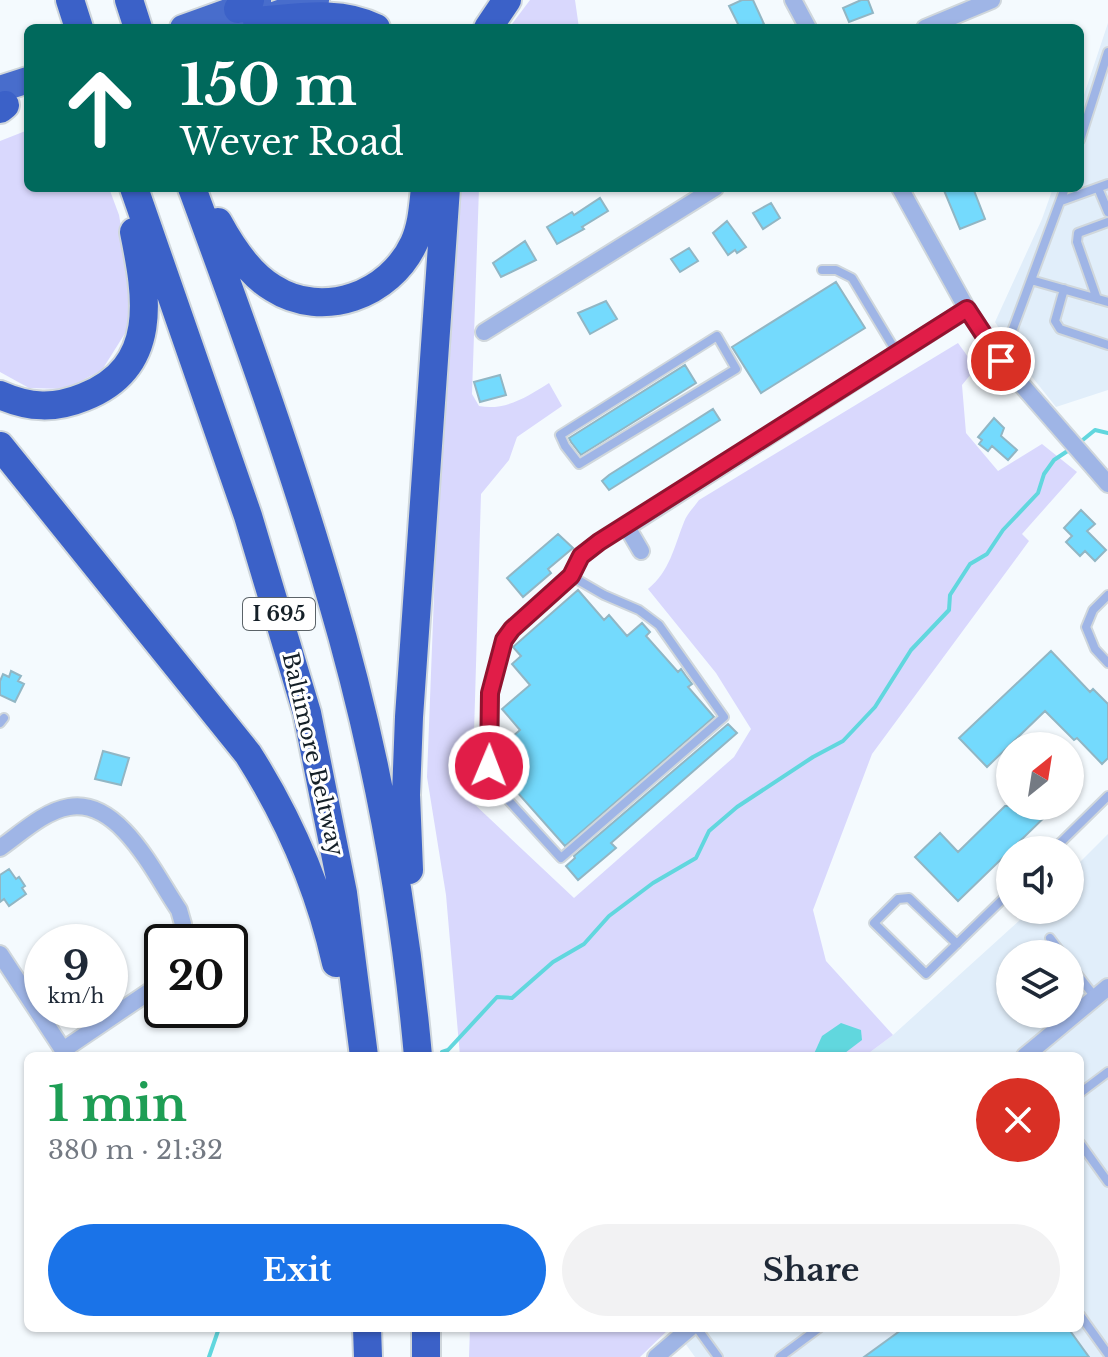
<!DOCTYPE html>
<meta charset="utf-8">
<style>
body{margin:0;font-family:"Libre Baskerville",serif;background:#f2f2f3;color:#1f2937;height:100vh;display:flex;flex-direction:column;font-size:30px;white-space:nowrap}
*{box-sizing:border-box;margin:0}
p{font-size:26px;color:#747a83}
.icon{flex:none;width:44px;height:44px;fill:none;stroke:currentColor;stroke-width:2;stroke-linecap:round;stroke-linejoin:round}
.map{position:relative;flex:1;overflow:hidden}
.side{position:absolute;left:24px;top:1052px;width:1060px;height:280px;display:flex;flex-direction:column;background:#fff;border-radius:12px;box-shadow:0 2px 6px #0004}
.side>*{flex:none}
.banner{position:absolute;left:24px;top:24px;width:1060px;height:168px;border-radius:12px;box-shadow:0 2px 6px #0004;background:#00695c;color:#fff;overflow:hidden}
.needle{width:52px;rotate:30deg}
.fabs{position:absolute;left:996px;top:732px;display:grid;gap:16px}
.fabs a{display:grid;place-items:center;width:88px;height:88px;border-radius:50%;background:#fff;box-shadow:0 2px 6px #0004;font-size:40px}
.speed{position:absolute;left:24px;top:924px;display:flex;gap:16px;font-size:40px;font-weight:700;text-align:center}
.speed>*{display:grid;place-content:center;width:104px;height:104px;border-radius:50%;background:#fff;box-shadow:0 2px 6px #0004;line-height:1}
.speed small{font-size:20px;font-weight:400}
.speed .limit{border:4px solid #111;border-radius:12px;background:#fff;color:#111}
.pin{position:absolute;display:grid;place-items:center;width:68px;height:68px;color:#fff;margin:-34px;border:4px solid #fff;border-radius:50%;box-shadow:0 2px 8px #0007}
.me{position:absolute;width:88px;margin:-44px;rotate:1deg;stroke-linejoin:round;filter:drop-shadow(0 0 6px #0008)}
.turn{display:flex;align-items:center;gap:28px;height:168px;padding:0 24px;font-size:36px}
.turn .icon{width:104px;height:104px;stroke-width:2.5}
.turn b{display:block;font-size:56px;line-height:68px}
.round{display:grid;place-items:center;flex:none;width:84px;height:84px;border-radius:42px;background:#f2f2f3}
.head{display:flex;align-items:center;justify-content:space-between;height:136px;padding:0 24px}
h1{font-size:48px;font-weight:700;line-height:60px;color:#1e9e55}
.cta{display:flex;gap:16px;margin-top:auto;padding:16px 24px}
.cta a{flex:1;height:92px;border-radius:48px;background:#1a73e8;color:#fff;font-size:32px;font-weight:700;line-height:92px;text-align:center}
.cta a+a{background:#f2f2f3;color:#1f2937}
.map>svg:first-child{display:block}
.built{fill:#e1eefa;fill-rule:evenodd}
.green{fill:#d9d8fd}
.water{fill:#61d7de}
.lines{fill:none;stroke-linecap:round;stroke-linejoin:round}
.stream{stroke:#61d7de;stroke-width:4}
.building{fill:#74dafd;stroke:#91b6c4;stroke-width:2}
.service-casing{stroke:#d0d7dc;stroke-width:12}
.minor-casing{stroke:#d0d7dc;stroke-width:20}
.trunk-casing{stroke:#d0d7dc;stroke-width:30}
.motorway-casing{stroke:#d0d7dc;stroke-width:32}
.service{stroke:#9fb5e6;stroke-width:8}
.minor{stroke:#9fb5e6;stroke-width:16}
.trunk{stroke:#486dcc;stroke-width:26}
.motorway{stroke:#3b61c8;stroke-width:28}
.route-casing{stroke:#92132f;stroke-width:20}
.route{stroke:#e11d48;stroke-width:14}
.labels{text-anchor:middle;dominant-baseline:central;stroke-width:6;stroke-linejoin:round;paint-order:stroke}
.shield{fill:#fff;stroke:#5b6368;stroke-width:2}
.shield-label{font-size:20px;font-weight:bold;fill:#152028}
.street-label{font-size:22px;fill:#152028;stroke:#fff}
</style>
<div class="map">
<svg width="1108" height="1357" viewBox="0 0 1108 1357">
<rect width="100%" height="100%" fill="#f4fafe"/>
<path class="built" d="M1108,23V390L1056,407L1021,363L995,322L1042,219L1053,188H1080V107Z
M1108,834V1357H695L674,1328H1080V1056H865L893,1035L1031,910H1070V872ZM1010,954H1070V1014H1010Z"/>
<path class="green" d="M530,0H575L579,28H509Z
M28,130V188H109L119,215L132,291L129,327L102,370L66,389L29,388L0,372V141Z
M461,188H479L472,394L479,406C505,411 527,397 549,383L562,406L517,437L509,460L481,494L472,802L574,898L734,757L751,729L716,673L648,589C670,571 674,547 684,522C687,514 694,507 699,500L958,343L976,368L962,385L966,433L998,471L1042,444L1077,472L1022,534L1029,541L872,754L813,910L826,961L893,1035L865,1056H460L446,895L427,777L439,466Z
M470,1328H670L640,1357H469Z"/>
<path class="water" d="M841,1023L861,1030L862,1040L841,1056H813L822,1036Z"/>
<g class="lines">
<path class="stream" d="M1079,443L1095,430L1108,433
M442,1052L448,1050L497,997L512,998L553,962L584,944L609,916L653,883L696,858L709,831L737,807L813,757L843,741L875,707L911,650L949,610L950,595L970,564L987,554L1003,530L1038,493L1044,474L1054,460L1072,448
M209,1357L219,1328"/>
</g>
<path class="building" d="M742,0H753L764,24L756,28H740L729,6Z
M861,0H868L873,13L849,22L843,8Z
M943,188H973L985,219L960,229Z
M600,198L608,211L582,227L584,229L557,244L547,227L572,212L574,215Z
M771,203L780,218L763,229L753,213Z
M727,221L746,247L737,253L735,250L728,255L713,233Z
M525,241L536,260L501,277L493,263Z
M689,248L698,261L680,272L671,259Z
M836,282L865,328L761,393L732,347Z
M606,301L617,319L590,334L578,313Z
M685,365L696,383L581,455L571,442L569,438Z
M500,375L506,395L480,402L474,382Z
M713,409L720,420L609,490L602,481L609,475Z
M994,418L1004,428L1001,436L1017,450L1008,460L992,446L988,451L979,444L982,440L978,437Z
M1081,510L1095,524L1087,531L1106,550L1095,561L1085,551L1080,556L1066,542L1072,536L1064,528Z
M558,534L573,548L548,569L551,573L523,597L507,578Z
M578,590L604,620L609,615L627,636L642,623L650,632L646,636L678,672L681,669L686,676L692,684L688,687L714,717L565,846L518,793L515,795L503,780L520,765L503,745L520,730L502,709L530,685L512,664L521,656L513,647Z
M1051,651L1090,692L1093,689L1108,704V758L1102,764L1077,738L1074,740L1045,711L987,767L959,738Z
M11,671L21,676L18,681L24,684L15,702L0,695V681L3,674L9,677Z
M728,724L737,733L611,843L616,848L578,880L566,866L575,858L574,856Z
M103,751L129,758L121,785L95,779Z
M1005,806H1056L958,901L915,857L940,833L958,852Z
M9,869L16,879L19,877L25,886L22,888L26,894L9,906L4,899L0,902V875Z
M904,1328H1068L1089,1357H864Z"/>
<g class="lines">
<g class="service-casing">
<path id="service" d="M1080,140L1108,52
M1098,188L1108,212
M1061,201L1108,184
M822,270H836L852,278L897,353
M1031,280L1108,302
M1064,289L1055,321L1060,329L1108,345
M1097,299L1077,242L1078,233L1108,222
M717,336L736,369L579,464L565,446L560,435Z
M1001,361L1065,188
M571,576L604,595L639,610L659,625L724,717L561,858L499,790L489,766L490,693L504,640L512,629L571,576L581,556L599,542L627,527
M1108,595L1093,610L1086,627L1095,649L1108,663
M0,723L4,718
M1053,850L1108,796
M1050,938L1062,954
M957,944L909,898L898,899L874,923L926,974L1010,892
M1070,965L1095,997
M1080,1093L1108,1072
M1080,1143L1108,1182
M1080,1315L1108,1354
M697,1328L718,1357
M780,1357L819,1328"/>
</g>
<g class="minor-casing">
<path id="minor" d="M793,0L808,28
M925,28L992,0
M900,188L967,309L1001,361L1108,484
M484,332L715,188
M641,551L627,527L967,309
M0,848C20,834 44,811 69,807C120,798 155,875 179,910L183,924V942
M0,954L67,1056
M63,1050L162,983
M1025,1056L1108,987
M656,1357L690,1328"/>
</g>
<g class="trunk-casing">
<path id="trunk" d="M183,28L258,1
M237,28L316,0
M0,89L28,80"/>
</g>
<g class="motorway-casing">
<path id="motorway" d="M70,0L79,28
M129,0L138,28
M238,9L250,0
M257,21C295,18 340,9 376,28
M488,28L507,0
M0,109L5,105
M134,188L248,516L307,713L343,893L364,1056
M192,188C242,323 291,459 331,597C375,746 404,901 418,1056
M218,222C231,246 249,274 273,288C323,320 390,295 414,243C422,226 423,206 425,188
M0,395C29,408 55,409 84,397C160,367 147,296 134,232
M0,446L248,754C290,820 319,887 336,963
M409,870L406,795L409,717L446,188
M367,1328L368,1357
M426,1357V1328"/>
</g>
<use href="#service" class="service"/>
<use href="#minor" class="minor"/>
<use href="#trunk" class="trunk"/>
<use href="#motorway" class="motorway"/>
</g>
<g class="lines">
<g class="route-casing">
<path id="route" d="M489,766L490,693L504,640L512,629L571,576L581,556L599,542L967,309L1001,361"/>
</g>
<use href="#route" class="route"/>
</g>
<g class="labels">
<rect class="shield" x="243" y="598" width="72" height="32" rx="6"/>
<g class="shield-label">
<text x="279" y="614">I 695</text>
</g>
<g class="street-label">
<text transform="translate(313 754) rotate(77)">Baltimore Beltway</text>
</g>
</g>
</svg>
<div class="fabs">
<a><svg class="needle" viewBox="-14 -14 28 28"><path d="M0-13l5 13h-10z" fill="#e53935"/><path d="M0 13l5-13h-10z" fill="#747a83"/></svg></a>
<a><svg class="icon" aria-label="sound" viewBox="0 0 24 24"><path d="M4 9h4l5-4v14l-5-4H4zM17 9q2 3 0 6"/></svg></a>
<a><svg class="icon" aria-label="layers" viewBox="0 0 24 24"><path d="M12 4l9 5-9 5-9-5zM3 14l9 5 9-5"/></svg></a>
</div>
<div class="speed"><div>9<small>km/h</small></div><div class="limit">20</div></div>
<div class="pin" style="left:1001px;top:361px;background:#d93025"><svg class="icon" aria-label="arrive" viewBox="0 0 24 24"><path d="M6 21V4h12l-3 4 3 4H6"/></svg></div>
<svg class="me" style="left:489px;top:766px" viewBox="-20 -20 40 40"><circle r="17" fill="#e11d48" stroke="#fff" stroke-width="3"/><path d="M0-11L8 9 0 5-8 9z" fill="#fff"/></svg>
<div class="banner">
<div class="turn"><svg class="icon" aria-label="ahead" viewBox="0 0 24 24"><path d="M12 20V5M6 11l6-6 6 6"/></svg><div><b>150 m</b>Wever Road</div></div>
</div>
<section class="side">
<div class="head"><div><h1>1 min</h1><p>380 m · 21:32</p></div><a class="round" style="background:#d93025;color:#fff"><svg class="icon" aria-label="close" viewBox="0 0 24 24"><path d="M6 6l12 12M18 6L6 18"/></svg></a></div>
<div class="cta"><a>Exit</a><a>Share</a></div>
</section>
</div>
